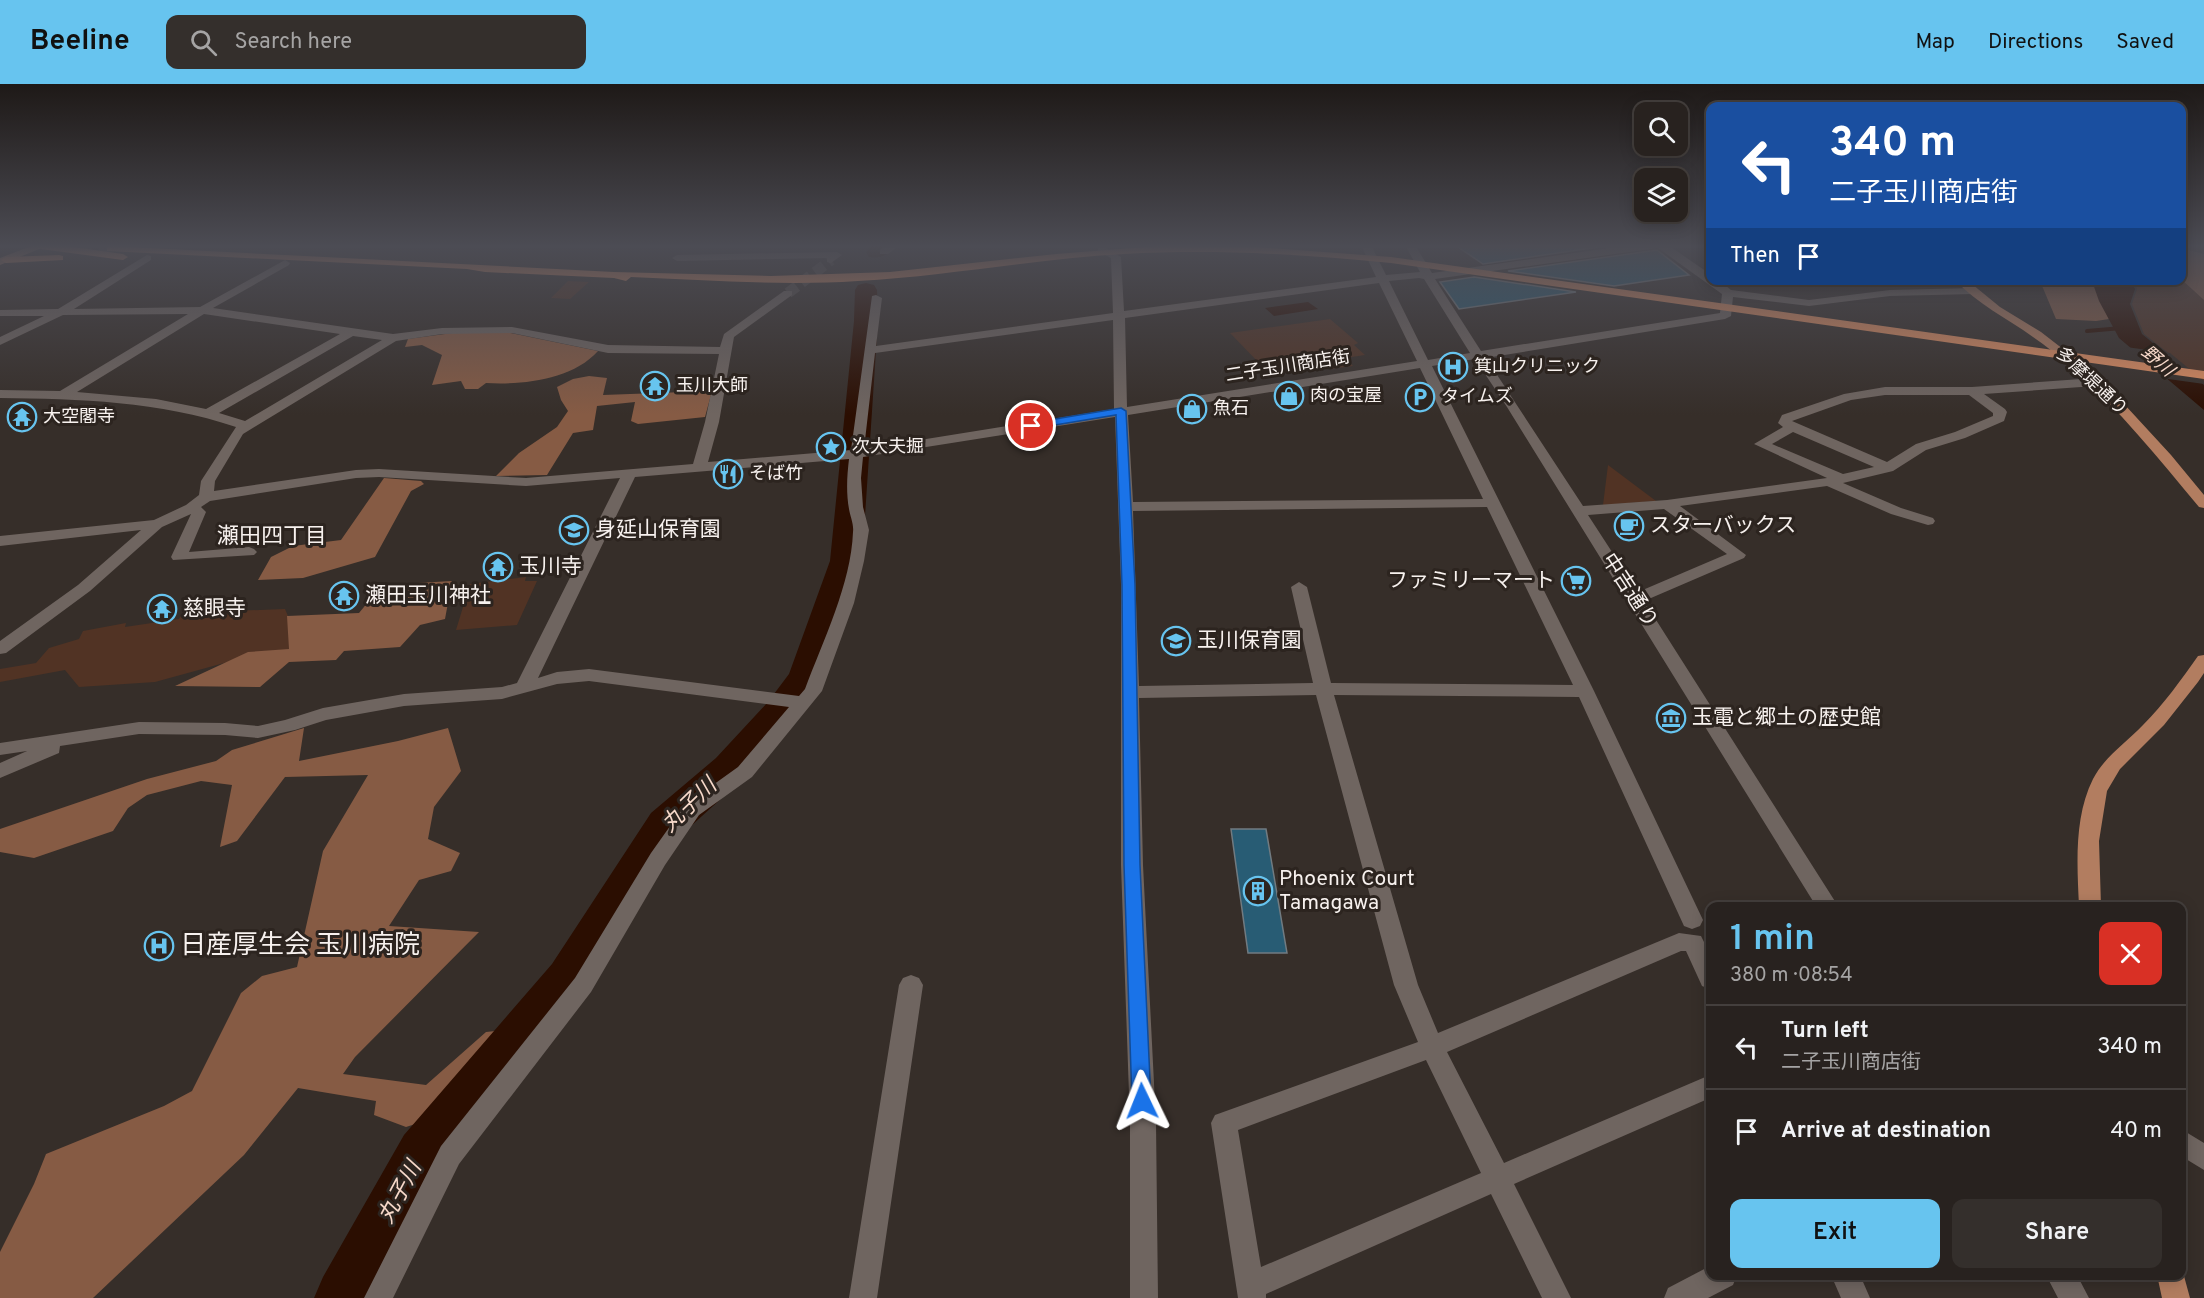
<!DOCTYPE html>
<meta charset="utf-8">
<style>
body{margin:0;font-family:Overpass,"Noto Sans JP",sans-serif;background:#342f2c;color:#f1f3f6;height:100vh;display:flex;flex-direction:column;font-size:22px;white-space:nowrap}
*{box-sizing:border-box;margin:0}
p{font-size:20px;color:#a5a4a4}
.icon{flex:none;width:33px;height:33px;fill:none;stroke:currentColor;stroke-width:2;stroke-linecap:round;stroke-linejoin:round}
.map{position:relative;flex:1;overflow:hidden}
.sheet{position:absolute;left:1706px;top:818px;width:480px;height:378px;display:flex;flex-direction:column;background:#28221f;border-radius:12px;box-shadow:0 3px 15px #0003,0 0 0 2px #443f3d}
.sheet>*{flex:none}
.hud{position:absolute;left:1706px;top:18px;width:480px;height:183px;border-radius:12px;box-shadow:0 3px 15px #0003,0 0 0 2px #443f3d;background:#1a4fa0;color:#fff;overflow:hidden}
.tools{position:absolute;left:1634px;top:18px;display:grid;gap:12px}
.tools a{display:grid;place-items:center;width:54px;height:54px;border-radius:12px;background:#28221f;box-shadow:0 3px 15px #0003,0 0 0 2px #443f3d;font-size:30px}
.pin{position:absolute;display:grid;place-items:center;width:51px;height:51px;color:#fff;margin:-26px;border:3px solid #fff;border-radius:50%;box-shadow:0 2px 6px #0007}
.me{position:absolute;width:66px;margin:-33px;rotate:358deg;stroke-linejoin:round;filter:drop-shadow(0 0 4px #0008)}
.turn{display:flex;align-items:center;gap:21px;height:126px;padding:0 24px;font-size:27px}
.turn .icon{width:78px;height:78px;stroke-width:2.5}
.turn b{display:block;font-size:42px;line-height:51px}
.then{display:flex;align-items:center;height:57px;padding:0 24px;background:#0003;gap:12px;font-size:22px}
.round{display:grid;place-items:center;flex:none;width:63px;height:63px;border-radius:12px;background:#342f2c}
.headline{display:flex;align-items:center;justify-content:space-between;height:102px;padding:0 24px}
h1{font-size:36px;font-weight:600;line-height:45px;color:#67c4ef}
.cta{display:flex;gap:12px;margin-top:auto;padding:12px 24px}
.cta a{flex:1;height:69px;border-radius:12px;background:#67c4ef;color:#111;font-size:24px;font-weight:600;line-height:69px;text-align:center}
.cta a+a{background:#342f2c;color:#f1f3f6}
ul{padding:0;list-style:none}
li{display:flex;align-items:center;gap:18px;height:84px;padding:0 24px;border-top:2px solid #443f3d}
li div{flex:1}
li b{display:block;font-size:22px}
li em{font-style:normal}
header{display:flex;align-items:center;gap:36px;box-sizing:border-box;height:84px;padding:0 30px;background:#67c4ef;color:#111}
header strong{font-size:28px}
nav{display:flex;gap:33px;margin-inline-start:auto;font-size:21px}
.search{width:420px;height:54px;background:#342f2c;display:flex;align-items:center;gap:15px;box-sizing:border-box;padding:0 21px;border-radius:12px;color:#a5a4a4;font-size:22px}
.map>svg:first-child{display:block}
.green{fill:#513324}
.forest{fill:#865b44}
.water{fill:#2b0e01}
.pier{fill:#362e29}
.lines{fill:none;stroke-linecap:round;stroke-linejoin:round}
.stream{stroke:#2b0e01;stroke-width:4}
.river{fill:#2b0e01;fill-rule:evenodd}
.building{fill:#285c74;stroke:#717b81;stroke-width:1.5}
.minor-tunnel{stroke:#534b47;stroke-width:11;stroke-dasharray:11 6;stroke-linecap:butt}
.highway-tunnel{stroke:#534b47;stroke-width:11;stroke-dasharray:11 6;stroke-linecap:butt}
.minor{fill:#6f6560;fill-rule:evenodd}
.major{fill:#b27d60;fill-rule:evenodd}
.highway{fill:#df8d60;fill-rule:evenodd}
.route{fill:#1a73e8;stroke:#114b97;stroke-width:1.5}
.labels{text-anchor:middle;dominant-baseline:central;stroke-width:6;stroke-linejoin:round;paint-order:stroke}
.far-water-label{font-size:18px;font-style:italic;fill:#f7d9ca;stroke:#2c241f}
.far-street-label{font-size:18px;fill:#f7f1ee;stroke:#2c241f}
.far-poi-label{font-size:18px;fill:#f7f1ee;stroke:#2c241f;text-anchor:start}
.poi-label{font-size:21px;fill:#f7f1ee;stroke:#2c241f;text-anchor:start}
.street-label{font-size:21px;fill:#f7f1ee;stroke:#2c241f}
.neighbourhood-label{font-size:22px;fill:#f7f1ee;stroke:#2c241f}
.water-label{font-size:22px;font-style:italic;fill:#f7d9ca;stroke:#2c241f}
.near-poi-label{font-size:26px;fill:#f7f1ee;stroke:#2c241f;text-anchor:start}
</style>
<header>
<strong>Beeline</strong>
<div class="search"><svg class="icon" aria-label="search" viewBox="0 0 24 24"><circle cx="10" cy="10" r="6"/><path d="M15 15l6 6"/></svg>Search here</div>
<nav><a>Map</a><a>Directions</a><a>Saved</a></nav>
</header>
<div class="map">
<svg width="2204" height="1214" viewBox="0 0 2204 1214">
<rect width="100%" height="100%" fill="#362e29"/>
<path class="green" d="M2181,161H2204V297L2144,250L2132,220L2137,205L2134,197L2181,196Z
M568,197L589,198L570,215L551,214Z
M1330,235L1358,259L1354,261L1365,271L1345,274L1353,282L1329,285L1316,273L1261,281L1230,249Z
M1608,381L1656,417L1603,421Z
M526,493L525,497H537L517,541L456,546L470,500Z
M209,516L205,528L285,525L299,558L289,570L235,576L155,598L79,603L65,586L0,598V585L36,579L49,564L79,555L83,547L126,539L125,543L179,535L188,519Z"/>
<path class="forest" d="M2181,164L2204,170V216L2181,195Z
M2040,197H2092L2109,235L2096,237L2056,235Z
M460,248H506L598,267C572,296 523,301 486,299L478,305H465L461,297L432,301L442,271L422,261L405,263L408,255Z
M589,292L607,294L603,311L712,307L705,333L638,340L631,337L635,318L597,322L593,346L573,349L547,391L496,392L519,369L557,343L568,327L561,316L557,303L573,295Z
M384,394L421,397L424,400L411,407L375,473L303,494L258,496L271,473L293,462L341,456Z
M452,497L445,535L420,541L400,563L344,567L336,576L289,578L260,603L175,602L248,568L289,565L287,532L359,529L382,501Z
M304,644L299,677L398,657L448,644L461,687L434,723L428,755L460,769L451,787L419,796L389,842L479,848L355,973L343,990L426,1001L486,948L505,946L431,1035L406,1043L374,1031L376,1017L298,1004L244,1071L93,1214H0V1168L34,1100L46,1070L164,1022L192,1007L241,909L262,892L297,883L323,767L368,691L285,693L237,757L220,763L232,701L201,697L147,711L128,724L113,747L34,774L0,768V745L147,695L216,677L232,666Z"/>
<path class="water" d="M2092,197H2131L2135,205L2130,220L2142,250L2204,301V326L2119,254L2099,217Z
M1308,218L1318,225L1274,232L1265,224Z"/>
<path class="pier" d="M2126,263L2170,269L2204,297V300L2161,294Z"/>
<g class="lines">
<path class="stream" d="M2087,247L2122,244"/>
<path class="river" d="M872,161H896C889,171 881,175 869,173L866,168Z
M866,199L874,201L877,206L878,237L862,477L825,591L796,636L744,694L681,751L586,908L442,1087L376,1214H314L323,1193L404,1051L552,880L651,729L716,674L768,618L789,590L830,477L854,237L855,206L858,201Z"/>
</g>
<path class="building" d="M1455,161H1612L1483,180Z
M1657,166L1689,191L1614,202L1508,187Z
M1474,193L1576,208L1459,225L1440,198Z
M1231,745H1266L1287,869H1248Z"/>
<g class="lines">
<path class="minor-tunnel" d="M788,209L831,176"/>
<path class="highway-tunnel" d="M82,161L111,165"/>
<path class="minor" d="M887,161H900L888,170H880V166Z
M1361,161H1371L1386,191L1420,188L1405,161H1415L1432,189L1631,161H1668L1710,190V196H1719L1731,206L1809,216L1890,206L1974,204L1979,207L1974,210L1890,212L1809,222L1733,213L1731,232L1725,235L1486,274L1583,422L1667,416L1827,394L1754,360L1783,343L1778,339L1782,331L1844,310L1885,303H1972L2095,294L2101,298L2095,302L1984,310L2005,325L2007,328L2004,337L1965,354L1926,366L1893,387L1843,399L1901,424L1933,434L1935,437L1933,440L1928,441L1891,430L1827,402L1680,422L1746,471L1744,474L1644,517L1838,822H1816L1507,323L1475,275L1432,282L1594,607L1703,836L1700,842L1692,845L1684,842L1579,613L1334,611L1418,901L1438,949L1679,849L1701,852L1710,870V905L1702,902L1686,867H1681L1447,968L1504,1079L1710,991V1014L1514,1100L1571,1214H1542L1491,1110L1266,1210V1214H1238L1211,1039L1215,1031L1418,958L1394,901L1316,611L1139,614L1143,781L1156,1039L1158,1214H1130V1039L1121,781V501L1115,333L863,373L861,394L863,423L869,446L864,477L854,519L822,607L752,693L699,731L665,781L591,908L459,1080L393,1214H364L441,1062L575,894L651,769L685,721L738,683L789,623L589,597L557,600L502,615L404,622L326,636L295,646L258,654L225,651L139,650L60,662L59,669L0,694V679L27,667L0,671V659L139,638L225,639L258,642L285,636L323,624L404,610L502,603L517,599L620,394L526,402L379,393L356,394L210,417L201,423L206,428L189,468L249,463L254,465L257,468L254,471L173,476L171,473L191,430L162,443L90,507L6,569L0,570V557L78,501L141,446L0,462V452L154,436L186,421L199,411L201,397L236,343C159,317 80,315 0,314V306L60,307L188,230L63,231L0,261V253L44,232H0V226L58,225L147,171L151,172V176L74,225L200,223L285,176L290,179L289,181L213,224L393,250L442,244L512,243L608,261L720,263L724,250L784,207H792V211L734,253L719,338L708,378L851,366L872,212L876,211L882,214L876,262L1113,229L1111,174L1098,167V163L1102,162L1121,173L1124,227L1376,193ZM1658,164L1722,210L1720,229L1481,267L1435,195ZM1419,194L1424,195L1470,269L1428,276L1389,197ZM1379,199L1417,277L1127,323L1125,234ZM204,230L340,250L206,325L156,315L77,308ZM1113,236L1114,325L864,365L875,269ZM512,249L608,269L719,270L705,338L693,380L526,394L379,385L356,386L214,407L215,397L243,350L396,257L442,250ZM353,252L382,256L245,337L219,329ZM1420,284L1483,415L1133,418L1128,331ZM1885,311H1969L1993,329V332L1955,348L1916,360L1887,378L1792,337L1851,316ZM1793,348L1874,383L1843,390L1772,360ZM849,375C847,392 846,408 849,425C850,432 854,440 853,448C851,500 823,557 805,605L799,612L589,585L557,588L538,594L635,393ZM1487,423L1573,601L1331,599L1307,503L1299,498L1291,503L1313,599L1139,602L1133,427ZM1664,425L1727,470L1638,508L1588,431ZM1426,976L1481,1089L1261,1183L1238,1046Z
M837,168L842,171L831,179L827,178V174L677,177L672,174L677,171Z
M911,891L919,894L923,901L877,1214H849L899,901L903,894Z
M2181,1045L2204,1059V1086L2181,1072Z
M1710,1182V1191H1737L1733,1201L1708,1214H1664L1668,1204Z
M1831,1191H1860L1870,1214H1841Z
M2046,1191H2077L2089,1214H2058Z"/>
<path class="major" d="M34,161L44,163L0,181V174Z
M1955,196H1967L2000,223L2041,248L2081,279L2113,308L2171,371L2204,411V424L2199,423C2159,375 2119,325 2072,284C2060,273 2046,262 2033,253C2007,234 1977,220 1955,196Z
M2204,571V589L2198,598L2164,641L2120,685L2107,707L2099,757L2101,822H2079C2077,780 2074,733 2093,695C2105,672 2126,659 2143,641C2164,620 2181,596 2198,572Z
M2181,1181L2190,1214H2162L2157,1191H2181Z"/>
<path class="highway" d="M28,161H59L123,170L128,173L123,176L33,164Z
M111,162L614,188L771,192L890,188L1056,170L1157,162L1257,163L1391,173L2204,287V295L1391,179C1302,170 1213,165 1124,170C1035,175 947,192 858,197C782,202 706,196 631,193L626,197L614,194L485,188L467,185L107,167V163Z
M59,171L63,172V176L6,179L1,176L6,173Z"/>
</g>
<linearGradient id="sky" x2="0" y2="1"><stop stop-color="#1e1917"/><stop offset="0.49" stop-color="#4c4c54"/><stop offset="1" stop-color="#4c4c54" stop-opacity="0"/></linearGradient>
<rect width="2204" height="331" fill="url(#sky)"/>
<path class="route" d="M1121,324L1126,327L1135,501L1140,781L1151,1017L1149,1023L1142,1025L1135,1023L1132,1017L1124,781L1122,501L1116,331L1031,345L1026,342L1031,339Z"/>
<defs>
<g id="hospital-ring" transform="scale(1.5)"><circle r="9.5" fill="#2c241f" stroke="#67c4ef" stroke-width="1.5"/><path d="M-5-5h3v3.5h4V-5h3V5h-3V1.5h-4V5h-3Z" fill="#67c4ef"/></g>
<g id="temple-ring" transform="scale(1.5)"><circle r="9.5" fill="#2c241f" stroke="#67c4ef" stroke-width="1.5"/><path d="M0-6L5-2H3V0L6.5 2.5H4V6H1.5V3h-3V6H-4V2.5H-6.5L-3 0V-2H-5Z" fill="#67c4ef"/></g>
<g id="shop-ring" transform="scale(1.5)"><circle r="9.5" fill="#2c241f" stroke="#67c4ef" stroke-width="1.5"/><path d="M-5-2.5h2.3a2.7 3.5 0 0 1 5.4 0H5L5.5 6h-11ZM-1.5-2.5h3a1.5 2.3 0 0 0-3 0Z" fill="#67c4ef"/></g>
<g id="parking-ring" transform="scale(1.5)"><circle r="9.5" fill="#2c241f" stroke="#67c4ef" stroke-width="1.5"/><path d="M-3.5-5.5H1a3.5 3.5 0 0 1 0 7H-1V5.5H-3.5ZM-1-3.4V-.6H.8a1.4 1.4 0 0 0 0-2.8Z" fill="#67c4ef"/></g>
<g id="sight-ring" transform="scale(1.5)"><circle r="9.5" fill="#2c241f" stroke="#67c4ef" stroke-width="1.5"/><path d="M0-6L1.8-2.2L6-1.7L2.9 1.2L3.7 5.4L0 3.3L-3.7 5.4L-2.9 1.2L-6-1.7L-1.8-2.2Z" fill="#67c4ef"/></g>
<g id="restaurant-ring" transform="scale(1.5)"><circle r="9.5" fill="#2c241f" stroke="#67c4ef" stroke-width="1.5"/><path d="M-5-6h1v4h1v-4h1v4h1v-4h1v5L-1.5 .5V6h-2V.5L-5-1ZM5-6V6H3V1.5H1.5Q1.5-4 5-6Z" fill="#67c4ef"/></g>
<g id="cafe-ring" transform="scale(1.5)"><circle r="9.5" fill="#2c241f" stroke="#67c4ef" stroke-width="1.5"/><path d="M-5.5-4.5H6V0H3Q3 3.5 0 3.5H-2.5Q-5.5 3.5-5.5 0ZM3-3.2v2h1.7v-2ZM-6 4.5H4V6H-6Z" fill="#67c4ef"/></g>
<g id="school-ring" transform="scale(1.5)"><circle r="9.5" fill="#2c241f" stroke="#67c4ef" stroke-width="1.5"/><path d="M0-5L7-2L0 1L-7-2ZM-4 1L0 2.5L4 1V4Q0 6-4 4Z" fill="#67c4ef"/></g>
<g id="supermarket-ring" transform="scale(1.5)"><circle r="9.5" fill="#2c241f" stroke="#67c4ef" stroke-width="1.5"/><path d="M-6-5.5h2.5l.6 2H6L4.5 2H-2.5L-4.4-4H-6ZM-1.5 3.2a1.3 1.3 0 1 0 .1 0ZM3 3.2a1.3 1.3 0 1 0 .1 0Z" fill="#67c4ef"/></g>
<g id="museum-ring" transform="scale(1.5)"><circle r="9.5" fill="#2c241f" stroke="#67c4ef" stroke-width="1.5"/><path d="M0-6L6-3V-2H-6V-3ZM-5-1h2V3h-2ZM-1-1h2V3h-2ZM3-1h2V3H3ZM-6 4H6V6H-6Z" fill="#67c4ef"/></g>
<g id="building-ring" transform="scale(1.5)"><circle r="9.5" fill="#2c241f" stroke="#67c4ef" stroke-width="1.5"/><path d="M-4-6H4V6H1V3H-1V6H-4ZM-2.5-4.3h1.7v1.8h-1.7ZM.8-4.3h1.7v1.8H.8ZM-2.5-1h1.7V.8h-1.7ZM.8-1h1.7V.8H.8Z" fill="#67c4ef"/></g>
</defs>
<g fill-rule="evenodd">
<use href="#hospital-ring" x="1453" y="283"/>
<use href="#temple-ring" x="655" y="302"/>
<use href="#shop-ring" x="1289" y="312"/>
<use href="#parking-ring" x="1420" y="313"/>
<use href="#shop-ring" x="1192" y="325"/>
<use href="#temple-ring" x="22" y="333"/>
<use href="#sight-ring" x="831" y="363"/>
<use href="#restaurant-ring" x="728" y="390"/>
<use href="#cafe-ring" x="1629" y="442"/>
<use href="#school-ring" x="574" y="446"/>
<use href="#temple-ring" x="498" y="483"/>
<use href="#supermarket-ring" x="1576" y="497"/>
<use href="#temple-ring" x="344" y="512"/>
<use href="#temple-ring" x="162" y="525"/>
<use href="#school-ring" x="1176" y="557"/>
<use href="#museum-ring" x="1671" y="634"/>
<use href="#building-ring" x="1258" y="807"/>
<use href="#hospital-ring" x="159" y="862"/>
</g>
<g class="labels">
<g class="far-water-label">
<text transform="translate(2157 278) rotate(41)">野川</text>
</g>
<g class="far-street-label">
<text transform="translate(1288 283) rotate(-9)">二子玉川商店街</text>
<text transform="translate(2091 298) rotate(43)">多摩堤通り</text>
</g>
<g class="far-poi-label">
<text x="1474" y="283">箕山クリニック</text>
<text x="676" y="302">玉川大師</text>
<text x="1310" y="312">肉の宝屋</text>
<text x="1441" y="313">タイムズ</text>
<text x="1213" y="325">魚石</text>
<text x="43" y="333">大空閣寺</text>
<text x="852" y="363">次大夫掘</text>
<text x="749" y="390">そば竹</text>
</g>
<g class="poi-label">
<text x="1650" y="442">スターバックス</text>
<text x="595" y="446">身延山保育園</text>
<text x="519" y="483">玉川寺</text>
<text x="1555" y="497" text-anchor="end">ファミリーマート</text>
<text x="365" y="512">瀬田玉川神社</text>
<text x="183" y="525">慈眼寺</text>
<text x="1197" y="557">玉川保育園</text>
<text x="1692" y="634">玉電と郷土の歴史館</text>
<text x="1279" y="795">Phoenix Court<tspan x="1279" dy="24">Tamagawa</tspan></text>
</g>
<g class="street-label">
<text transform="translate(1629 507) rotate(57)">中吉通り</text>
</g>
<g class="neighbourhood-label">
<text x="272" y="453">瀬田四丁目</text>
</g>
<g class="water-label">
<text transform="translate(690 722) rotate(-44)">丸子川</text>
<text transform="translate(401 1109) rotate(-62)">丸子川</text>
</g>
<g class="near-poi-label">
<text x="180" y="862">日産厚生会 玉川病院</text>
</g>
</g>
</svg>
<div class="tools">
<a><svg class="icon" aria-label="search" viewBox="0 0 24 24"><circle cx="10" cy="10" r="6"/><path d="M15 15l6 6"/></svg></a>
<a><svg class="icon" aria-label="layers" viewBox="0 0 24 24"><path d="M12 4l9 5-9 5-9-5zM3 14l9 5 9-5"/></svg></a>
</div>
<div class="pin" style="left:1031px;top:342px;background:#d93025"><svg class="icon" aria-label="arrive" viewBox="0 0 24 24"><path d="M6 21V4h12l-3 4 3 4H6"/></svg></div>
<svg class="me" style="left:1142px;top:1017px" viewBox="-20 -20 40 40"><path d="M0-17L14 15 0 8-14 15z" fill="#1a73e8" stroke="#fff" stroke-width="4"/></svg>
<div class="hud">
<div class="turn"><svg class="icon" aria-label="left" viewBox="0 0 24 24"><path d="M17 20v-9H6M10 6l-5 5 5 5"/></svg><div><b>340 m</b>二子玉川商店街</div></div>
<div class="then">Then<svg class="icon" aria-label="arrive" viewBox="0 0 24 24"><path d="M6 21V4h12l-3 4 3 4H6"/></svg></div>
</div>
<section class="sheet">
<div class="headline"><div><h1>1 min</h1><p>380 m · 08:54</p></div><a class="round" style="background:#d93025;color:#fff"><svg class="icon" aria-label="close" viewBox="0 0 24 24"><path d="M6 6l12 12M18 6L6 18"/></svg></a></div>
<ul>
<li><svg class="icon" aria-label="left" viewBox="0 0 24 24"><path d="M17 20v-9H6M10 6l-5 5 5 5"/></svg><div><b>Turn left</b><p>二子玉川商店街</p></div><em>340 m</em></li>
<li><svg class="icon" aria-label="arrive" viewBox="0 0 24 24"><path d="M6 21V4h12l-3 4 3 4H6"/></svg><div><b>Arrive at destination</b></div><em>40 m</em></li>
</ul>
<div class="cta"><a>Exit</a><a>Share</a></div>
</section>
</div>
